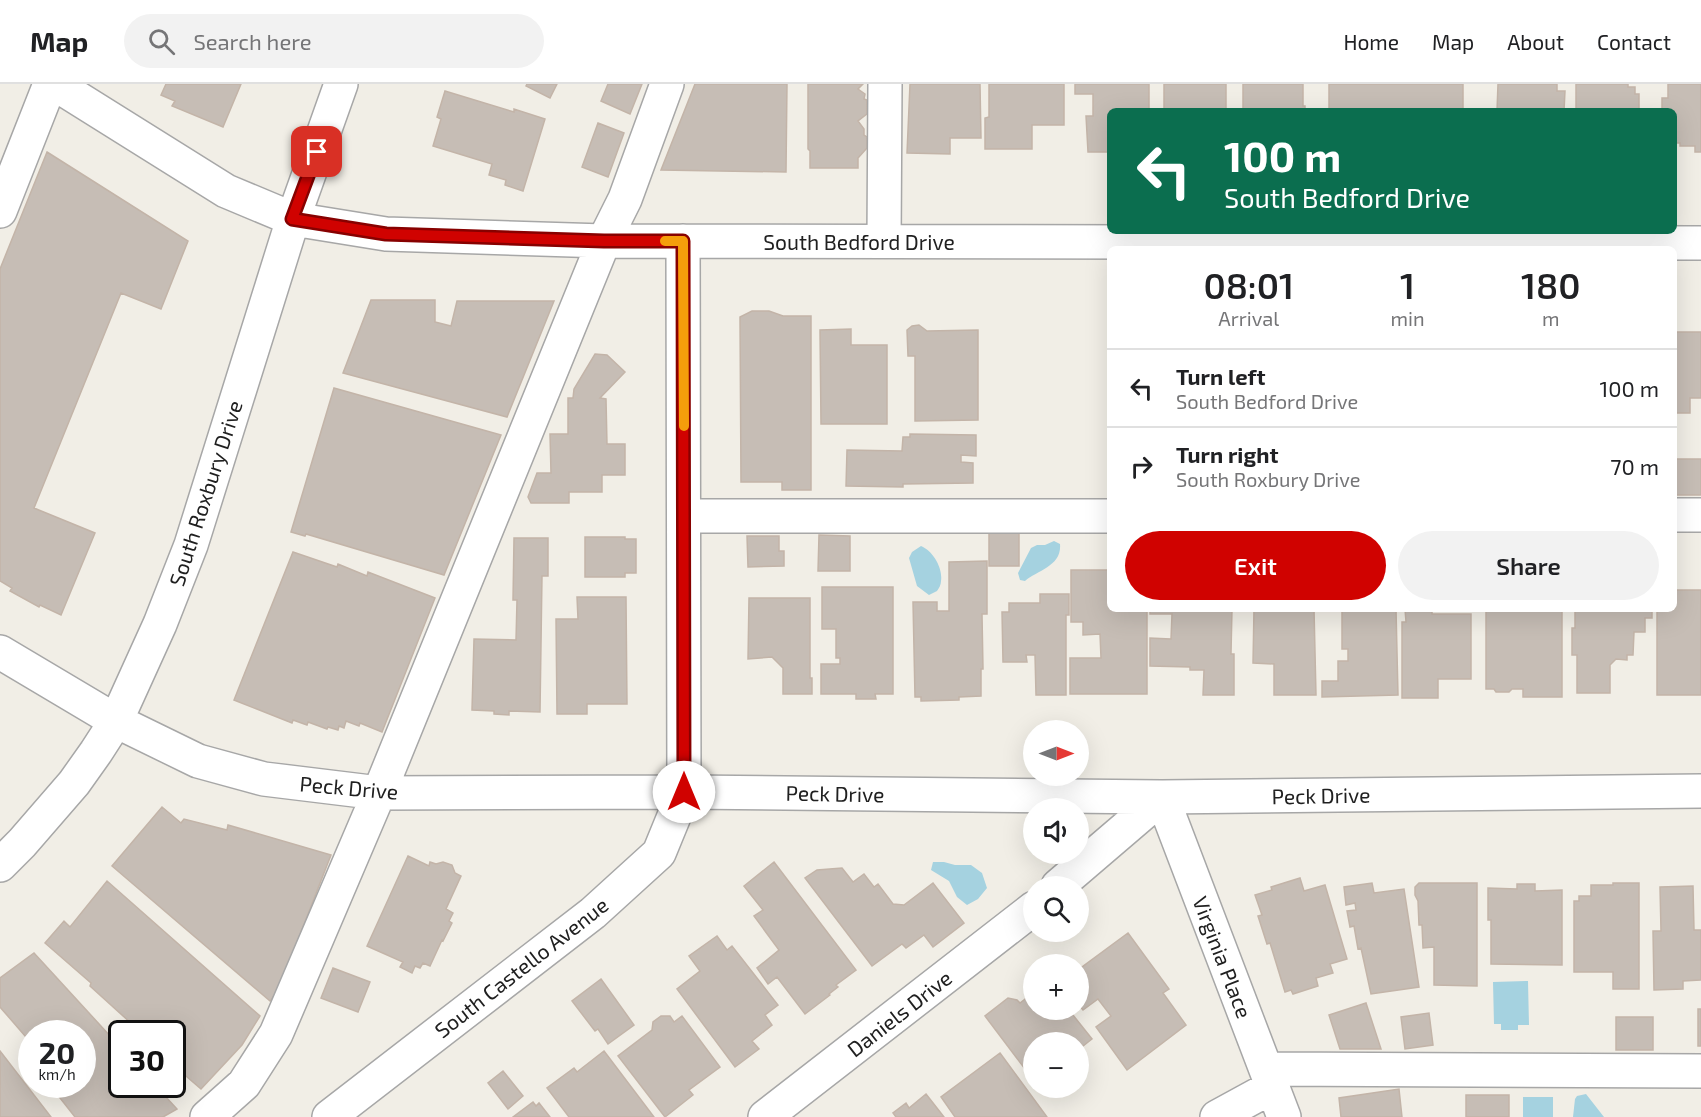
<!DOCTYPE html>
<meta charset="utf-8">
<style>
body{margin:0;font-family:"Exo 2",sans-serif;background:#f2f2f2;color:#202124;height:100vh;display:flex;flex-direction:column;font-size:22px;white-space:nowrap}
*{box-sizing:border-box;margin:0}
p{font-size:20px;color:#757577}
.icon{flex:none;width:33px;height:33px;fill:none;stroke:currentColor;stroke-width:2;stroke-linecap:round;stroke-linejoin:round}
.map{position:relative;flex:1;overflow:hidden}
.details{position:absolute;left:1107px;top:162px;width:570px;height:366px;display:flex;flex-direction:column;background:#fff;border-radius:9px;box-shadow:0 6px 24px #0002}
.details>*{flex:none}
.top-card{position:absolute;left:1107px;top:24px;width:570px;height:126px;border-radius:9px;box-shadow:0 6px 24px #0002;background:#0b6e4f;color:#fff;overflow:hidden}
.needle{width:39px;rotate:90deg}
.tools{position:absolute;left:1023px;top:636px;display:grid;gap:12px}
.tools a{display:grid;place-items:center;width:66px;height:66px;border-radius:50%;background:#fff;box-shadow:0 6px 24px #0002;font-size:30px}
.speed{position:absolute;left:18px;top:936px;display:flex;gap:12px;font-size:30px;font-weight:700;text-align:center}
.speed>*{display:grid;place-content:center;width:78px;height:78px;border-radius:50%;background:#fff;box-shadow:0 6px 24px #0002;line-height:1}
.speed small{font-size:15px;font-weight:400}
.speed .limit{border:3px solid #111;border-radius:9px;background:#fff;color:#111}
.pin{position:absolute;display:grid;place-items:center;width:51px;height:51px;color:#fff;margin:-26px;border-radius:12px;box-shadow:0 3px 9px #0006}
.me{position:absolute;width:66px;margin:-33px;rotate:0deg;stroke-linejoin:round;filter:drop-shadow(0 0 4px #0008)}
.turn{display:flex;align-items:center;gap:21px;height:126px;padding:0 18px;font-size:27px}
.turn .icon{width:78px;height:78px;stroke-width:2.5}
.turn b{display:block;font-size:42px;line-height:51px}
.eta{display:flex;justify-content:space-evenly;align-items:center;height:102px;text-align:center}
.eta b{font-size:36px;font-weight:600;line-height:42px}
.button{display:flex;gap:12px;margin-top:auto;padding:12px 18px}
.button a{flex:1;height:69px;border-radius:36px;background:#d00200;color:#fff;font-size:24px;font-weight:600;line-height:69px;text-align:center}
.button a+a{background:#f2f2f2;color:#202124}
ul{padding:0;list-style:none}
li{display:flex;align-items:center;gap:18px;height:78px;padding:0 18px;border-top:2px solid #e0e0e0}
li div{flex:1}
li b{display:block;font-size:22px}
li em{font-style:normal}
header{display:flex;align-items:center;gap:36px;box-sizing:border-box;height:84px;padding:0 30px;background:#fff;border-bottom:2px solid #e0e0e0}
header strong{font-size:28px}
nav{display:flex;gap:33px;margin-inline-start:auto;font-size:21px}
.search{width:420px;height:54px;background:#f2f2f2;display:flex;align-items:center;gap:15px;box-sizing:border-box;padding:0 21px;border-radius:33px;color:#757577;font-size:22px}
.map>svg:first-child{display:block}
.water{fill:#a5d2e0}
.building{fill:#c6bdb5;stroke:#c3b4a8;stroke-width:1.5}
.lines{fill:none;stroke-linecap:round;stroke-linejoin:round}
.minor-casing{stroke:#a7a7a7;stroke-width:36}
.minor{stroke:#fff;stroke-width:33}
.route-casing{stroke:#870100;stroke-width:15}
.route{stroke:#d00200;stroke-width:10}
.slow{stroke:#f59e0b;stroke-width:10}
.labels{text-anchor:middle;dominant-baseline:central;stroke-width:4.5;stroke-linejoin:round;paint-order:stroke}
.street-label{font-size:21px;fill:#202020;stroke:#fff}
</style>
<header>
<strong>Map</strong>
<div class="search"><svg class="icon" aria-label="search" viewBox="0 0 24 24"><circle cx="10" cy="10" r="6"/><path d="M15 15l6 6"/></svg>Search here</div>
<nav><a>Home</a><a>Map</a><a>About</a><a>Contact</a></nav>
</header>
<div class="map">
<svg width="1701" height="1033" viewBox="0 0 1701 1033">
<rect width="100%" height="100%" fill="#f1eee6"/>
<path class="water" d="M1054,457L1060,460C1062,482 1038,486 1025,497L1020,496L1018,489L1031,464L1037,461H1045Z
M921,462C933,467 943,484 941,497C941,501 939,504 937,507L929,511L917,502L909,474L912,468Z
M933,778H944L955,781H971L982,789L987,804L978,815L967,821L957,813L949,797L931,786Z
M1528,897L1529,941H1518V946H1501V940H1494L1493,898Z
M1586,1010L1604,1033H1573L1575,1015L1577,1012Z
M1523,1013H1553V1033H1523Z"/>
<path class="building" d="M166,0H241L223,43L172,22L175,17L161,11Z
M527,0H557L550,14L526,2Z
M608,0H642L630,30L601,17Z
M695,0H787L786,88L661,86Z
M808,0H863L858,5L865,10L864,15L867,16V30L858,37L864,45V51L867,53V64L858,74V84H810V67L808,65Z
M910,0H980L981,54H950V70L907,69Z
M989,0H1064V41H1032V65H985V34L989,33Z
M1075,0H1149V27H1110V68H1088L1086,32H1093V10H1075Z
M1164,0H1226V27H1164Z
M1243,0H1303V22H1305V27H1239L1243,26Z
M1329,0H1463V27H1329Z
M1498,0H1557V7H1565L1564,27H1497Z
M1576,0H1628V3H1635V10H1639V27H1573V25H1576Z
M1668,0H1701V68H1695V62H1680V59H1674V27H1662V14H1668Z
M445,7L514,28V25L545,35L523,107L505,101L506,96L489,91L492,80L433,62L441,35L437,33Z
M598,39L624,49L608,93L582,83Z
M47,68L188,157L161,225L121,209L34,424L95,449L61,531L40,521L39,523L10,507L12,504L0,497V185Z
M371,216H435V238L451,242L457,217H554L507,333L343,289Z
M752,227H769L783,232H811V406H782V398H741L740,233Z
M919,241L927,247L978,246V336L915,337V272H908L907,246L912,242Z
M851,245V261H887V340H821L820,246Z
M1674,248H1701V314H1690V329H1674Z
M595,270L607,271L625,288L600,314L606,315L607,360H625V391H602V408H569V419H531L528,413L537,389H551L550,350H568V314H573L574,305Z
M334,304L501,351L444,491L306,450L305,452L291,448Z
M910,350L976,351V372L961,371V378L973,379V399L903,400V403L846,402L847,366L902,367L903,353H910Z
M1674,375H1701V411H1674Z
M989,447H1019V482H989Z
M819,451L850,452V487H818Z
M747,452H779V467H784V482L748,483Z
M585,453H625V455H636V489H625V493H585Z
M514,454H548V492H542L540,628L509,627V631L494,630V627L472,626L474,555L516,556L517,516H513Z
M293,468L337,483L338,480L367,492L368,488L435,514L382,648L360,639L359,642L346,637L344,644L339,642L338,646L328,643L327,645L308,638L307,641L293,636L292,639L234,616Z
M987,477V530H982L983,585H981V612L959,613V616L921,617V613H915L913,518H937V527H949V478Z
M1071,486H1110V525H1147V610H1070V574H1101L1100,550L1083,551V538H1071Z
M1674,499H1676V506H1701V611H1657V525H1674Z
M822,503H893V610H875L876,615H856V610H821V580H840V574H836V545H822Z
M1040,510H1069V531H1066V611H1036L1035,571H1026L1027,578H1003L1002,528H1009V519H1040Z
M577,513H626L627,620H587V630H557L556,535H578Z
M749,514H810V594H812V610H783V584L772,573L748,575Z
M1150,525H1232L1231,570H1234V611H1203L1204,586H1190V583L1150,582V554L1171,555L1172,530H1150Z
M1254,525H1314L1316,611H1274V580L1253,579Z
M1342,525H1396L1398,611L1322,613V597H1338V577H1348V565H1342Z
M1405,525H1432V530H1471V595H1438V614H1402V538H1406Z
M1486,525H1562V613H1523V605H1512L1509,608H1496L1494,605H1486Z
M1575,525H1652V534H1645V548H1634L1633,571H1627V576L1616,575L1610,581V609H1577V571H1572V544H1575Z
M162,723L181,739L184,735L227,746L228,741L331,771L278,907L270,917L112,782Z
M408,772L429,782L430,778L436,780L443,778L452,781L455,789L461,792L446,825L453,829L449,837L452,839L443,857L442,856L430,882L423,879L420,884L415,882L412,889L400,883L403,878L367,862Z
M774,778L856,886L836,901L838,903L829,910L830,911L805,930L777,893L768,900L757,884L779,866L754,832L763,826L744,802Z
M842,784L853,798L864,790L874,803L878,800L893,820L904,821L933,799L964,839L933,863L924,851L906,864L902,860L872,882L805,794L817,786Z
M1300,794L1304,807L1325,801L1347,875L1330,880L1333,889L1316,894L1318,902L1293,910L1291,906L1285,908L1270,859L1267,860L1258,832L1262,831L1255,811L1272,806L1271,803Z
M107,797L260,932L242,961L201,1005L179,986L181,984L172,976V950H138L131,944L133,941L90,902L91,899L45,859L64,837L70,843Z
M1372,799L1374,809L1404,805L1419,903L1371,910L1361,864L1358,865L1354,842L1350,843L1347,827L1356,826L1355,819L1346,821L1344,803Z
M1419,799H1477V902L1434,901V863L1423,864L1422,841H1419L1418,817L1415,811V803Z
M1613,799H1639V905H1613V888H1574V817H1579V812H1591V801H1613Z
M1517,800H1535V807L1562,806V881L1491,880V836H1488V804L1517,805Z
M1693,802L1694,846H1701V896L1683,897V905L1654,906L1653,847H1661L1660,803Z
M1128,849L1169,905L1163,909L1186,941L1127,986L1096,943L1111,932L1098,915L1083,926L1078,920V886Z
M717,852L727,866L732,862L778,921L765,931L772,941L752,957L759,965L735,983L677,905L700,887L689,872Z
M34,869L122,965V1000H154L177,1025L163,1033H75L49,1000H82V950H32V960L0,923V894Z
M333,884L370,898L358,928L321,914Z
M601,895L634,941L608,960L598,945L595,947L572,917Z
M1034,908V926H1069L1092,955L1078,966V958H1034V997L985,932L1008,914L1017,916L1020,919Z
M1366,919L1381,965H1340L1329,931Z
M1698,925H1701V962H1698Z
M1429,929L1433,961L1405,965L1401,933Z
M661,932H670L674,938L682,932L720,983L689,1006L693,1011L665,1033L618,972L652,946L653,938Z
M1616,933H1653V966H1616Z
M0,967L51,1033H0Z
M604,967L654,1033H569L547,1004L574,984L577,988Z
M1000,969L1047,1033H955L941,1013Z
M503,987L523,1012L508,1025L488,999Z
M1399,1005L1402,1033H1341L1339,1014Z
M926,1010L944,1033H896L893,1029L906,1019L909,1024Z
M1466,1011H1509V1033H1466Z
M533,1018L536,1022L539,1019L550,1033H513Z"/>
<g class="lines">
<g class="minor-casing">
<path id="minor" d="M55,0L226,107L293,135L386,150L604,157L1701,159
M0,127L50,0
M884,157L885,0
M1674,431H1701
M684,432H1110
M0,568L116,637L198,677L264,695L379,709L684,708L1162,713L1701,707
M0,781L22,759L74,699L96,668L116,637L160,540L191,461L293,135L341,0
M1058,802L1162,713L1284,1033
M1266,985L1701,987
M207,1033L244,1000L276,950L379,709L604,157L625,115L667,0
M329,1033L593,829L659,769L684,708L683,157
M765,1033L1034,824
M1217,1033L1272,1003"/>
</g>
<use href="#minor" class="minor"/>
</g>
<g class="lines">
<g class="route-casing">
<path id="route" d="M317,68L292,135L386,150L604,157H683L684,708"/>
</g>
<use href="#route" class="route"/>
<path class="slow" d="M665,157H683L684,342"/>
</g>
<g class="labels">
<g class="street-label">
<text x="859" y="157">South Bedford Drive</text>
<text transform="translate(205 409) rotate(-72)">South Roxbury Drive</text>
<text transform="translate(349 703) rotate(5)">Peck Drive</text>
<text transform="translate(835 709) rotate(1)">Peck Drive</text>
<text transform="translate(1321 711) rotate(-1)">Peck Drive</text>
<text transform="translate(1223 873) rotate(69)">Virginia Place</text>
<text transform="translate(521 883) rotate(-38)">South Castello Avenue</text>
<text transform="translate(899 929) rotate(-38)">Daniels Drive</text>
</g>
</g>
</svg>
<div class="tools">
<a><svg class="needle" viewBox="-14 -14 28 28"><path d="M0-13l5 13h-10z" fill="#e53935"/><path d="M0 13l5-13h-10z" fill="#757577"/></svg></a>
<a><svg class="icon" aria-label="sound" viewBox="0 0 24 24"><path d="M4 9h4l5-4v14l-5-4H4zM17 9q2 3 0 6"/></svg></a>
<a><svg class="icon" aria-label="search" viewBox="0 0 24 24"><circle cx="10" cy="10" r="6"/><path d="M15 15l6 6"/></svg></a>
<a>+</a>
<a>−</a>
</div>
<div class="speed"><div>20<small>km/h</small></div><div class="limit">30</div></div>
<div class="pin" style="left:317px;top:68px;background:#d93025"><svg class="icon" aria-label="arrive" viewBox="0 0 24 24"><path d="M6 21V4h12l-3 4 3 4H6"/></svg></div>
<svg class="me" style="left:684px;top:708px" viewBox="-20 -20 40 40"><circle r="19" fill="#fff"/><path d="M0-13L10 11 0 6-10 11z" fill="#d00200"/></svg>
<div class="top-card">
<div class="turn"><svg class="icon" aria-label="left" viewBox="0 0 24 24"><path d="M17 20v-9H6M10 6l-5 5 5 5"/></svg><div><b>100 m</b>South Bedford Drive</div></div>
</div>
<section class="details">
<div class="eta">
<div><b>08:01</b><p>Arrival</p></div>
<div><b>1</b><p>min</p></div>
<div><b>180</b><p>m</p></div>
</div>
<ul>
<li><svg class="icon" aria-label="left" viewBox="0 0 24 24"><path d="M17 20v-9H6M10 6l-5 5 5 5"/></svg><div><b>Turn left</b><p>South Bedford Drive</p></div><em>100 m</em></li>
<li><svg class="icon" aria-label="right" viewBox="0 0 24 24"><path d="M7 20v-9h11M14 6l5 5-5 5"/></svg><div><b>Turn right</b><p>South Roxbury Drive</p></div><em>70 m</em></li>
</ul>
<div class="button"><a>Exit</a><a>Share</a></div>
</section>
</div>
